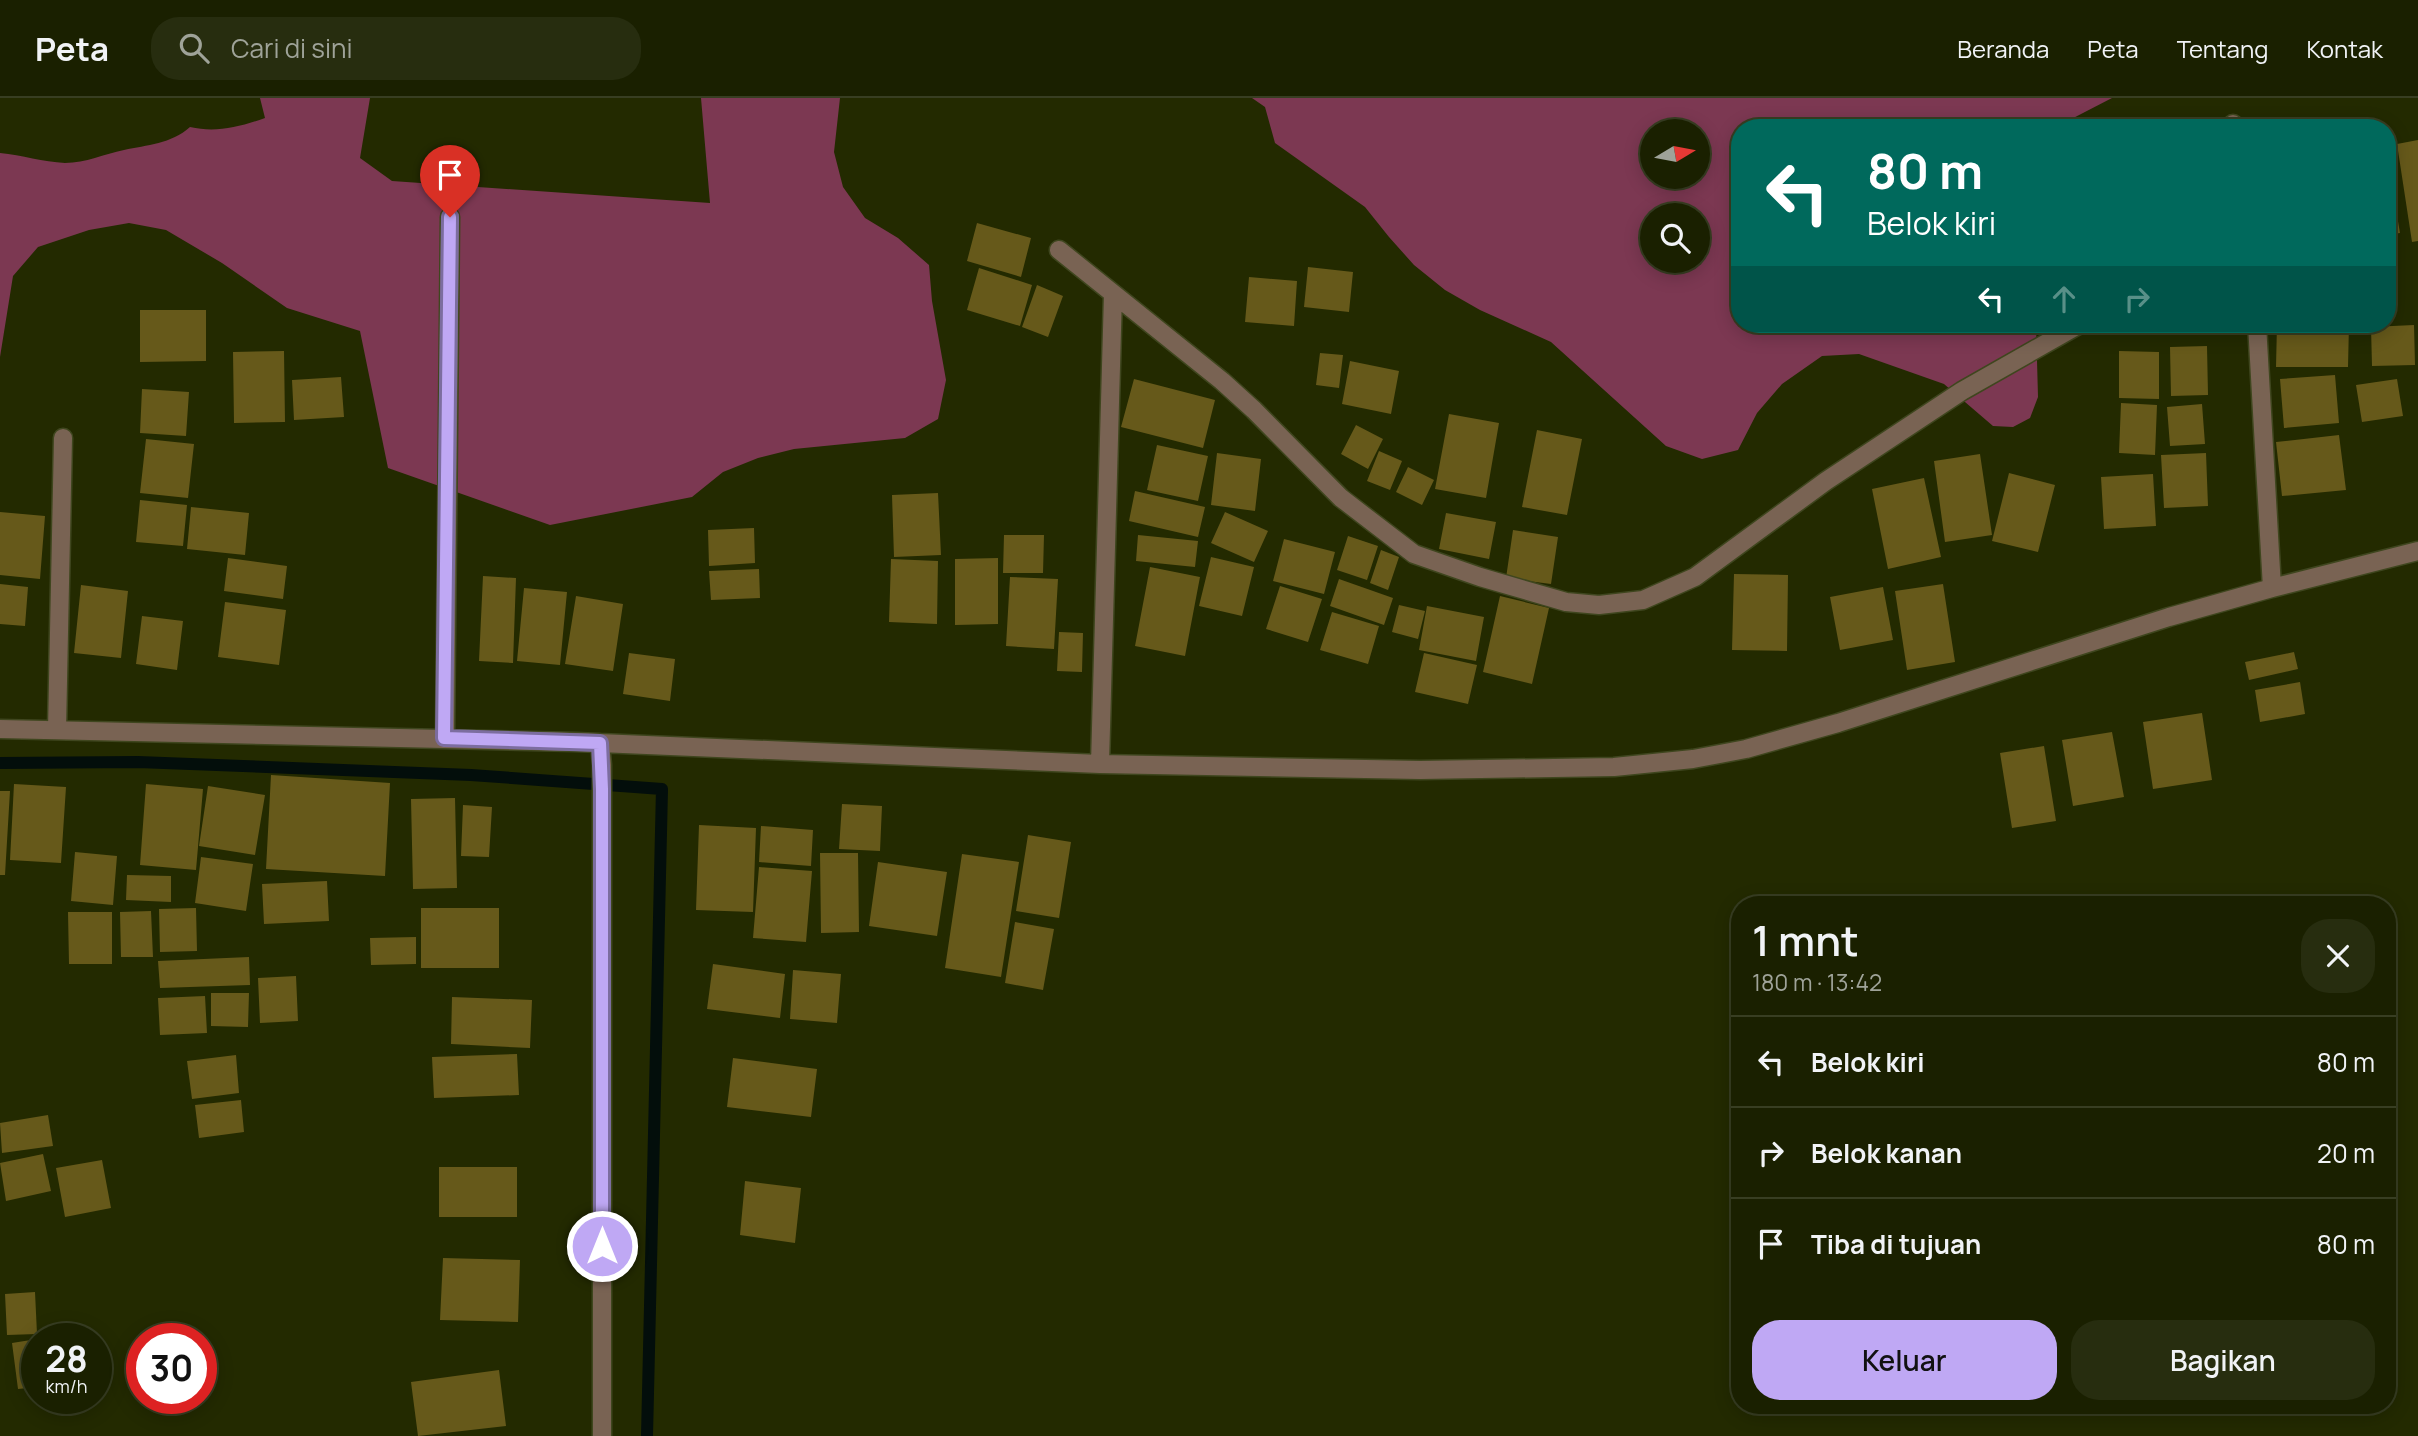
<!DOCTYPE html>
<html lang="id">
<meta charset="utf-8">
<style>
body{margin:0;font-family:Manrope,sans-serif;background:#272d0f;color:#f1f3f6;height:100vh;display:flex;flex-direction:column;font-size:26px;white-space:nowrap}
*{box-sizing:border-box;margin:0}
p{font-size:23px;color:#9fa399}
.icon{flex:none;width:38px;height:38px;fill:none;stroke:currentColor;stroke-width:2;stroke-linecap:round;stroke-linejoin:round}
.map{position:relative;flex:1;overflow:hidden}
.side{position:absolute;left:1731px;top:798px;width:665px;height:518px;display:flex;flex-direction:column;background:#1a2000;border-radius:28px;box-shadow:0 4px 18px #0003,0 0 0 2px #383e22}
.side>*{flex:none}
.hud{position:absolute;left:1731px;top:21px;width:665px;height:214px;border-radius:28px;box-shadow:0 4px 18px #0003,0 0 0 2px #383e22;background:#00695c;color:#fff;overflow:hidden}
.needle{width:46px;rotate:80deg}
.fabs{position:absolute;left:1640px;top:21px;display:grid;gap:14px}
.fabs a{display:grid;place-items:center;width:70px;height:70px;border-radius:50%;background:#1a2000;box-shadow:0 4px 18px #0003,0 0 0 2px #383e22;font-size:35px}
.speed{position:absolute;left:21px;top:1225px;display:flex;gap:14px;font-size:35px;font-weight:700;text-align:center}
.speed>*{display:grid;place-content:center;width:91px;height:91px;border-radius:50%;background:#1a2000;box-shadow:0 4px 18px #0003,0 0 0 2px #383e22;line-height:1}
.speed small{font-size:18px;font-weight:400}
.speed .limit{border:10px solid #d22;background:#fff;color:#111}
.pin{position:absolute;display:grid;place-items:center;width:60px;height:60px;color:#fff;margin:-72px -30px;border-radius:50% 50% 50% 0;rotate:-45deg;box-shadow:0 0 7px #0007}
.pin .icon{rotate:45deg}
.me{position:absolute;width:77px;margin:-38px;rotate:0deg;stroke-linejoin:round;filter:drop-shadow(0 0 5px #0008)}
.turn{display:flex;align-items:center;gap:24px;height:147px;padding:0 21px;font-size:32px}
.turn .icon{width:91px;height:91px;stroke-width:2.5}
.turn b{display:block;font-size:49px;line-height:60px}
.lanes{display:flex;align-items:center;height:66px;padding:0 21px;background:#0003;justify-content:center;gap:35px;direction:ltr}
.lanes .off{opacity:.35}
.round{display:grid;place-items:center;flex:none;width:74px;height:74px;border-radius:28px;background:#272d0f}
.summary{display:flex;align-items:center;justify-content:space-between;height:119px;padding:0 21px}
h1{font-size:42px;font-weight:600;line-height:52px}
.cta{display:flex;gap:14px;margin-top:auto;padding:14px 21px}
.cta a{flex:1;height:80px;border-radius:28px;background:#bfa8f4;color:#111;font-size:28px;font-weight:600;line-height:80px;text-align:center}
.cta a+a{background:#272d0f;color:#f1f3f6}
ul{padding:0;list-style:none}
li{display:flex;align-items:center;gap:21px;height:91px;padding:0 21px;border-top:2px solid #383e22}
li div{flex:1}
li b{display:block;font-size:26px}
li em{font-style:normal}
header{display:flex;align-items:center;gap:42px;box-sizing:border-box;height:98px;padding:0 35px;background:#1a2000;border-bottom:2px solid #383e22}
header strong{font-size:33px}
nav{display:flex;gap:38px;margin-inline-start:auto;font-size:24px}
.search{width:490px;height:63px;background:#272d0f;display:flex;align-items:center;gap:18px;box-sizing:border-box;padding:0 24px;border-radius:28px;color:#9fa399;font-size:26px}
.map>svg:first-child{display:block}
.forest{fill:#7c3852;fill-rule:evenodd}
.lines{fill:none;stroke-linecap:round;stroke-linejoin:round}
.stream{stroke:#030e0b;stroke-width:12}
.building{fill:#66591a}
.minor-casing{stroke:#3f461e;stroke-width:21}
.minor{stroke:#796353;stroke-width:18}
.route-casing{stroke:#7c6d9f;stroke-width:18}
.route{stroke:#bfa8f4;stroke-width:12}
</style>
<header>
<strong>Peta</strong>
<div class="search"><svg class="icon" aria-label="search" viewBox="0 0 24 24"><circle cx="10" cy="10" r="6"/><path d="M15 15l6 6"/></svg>Cari di sini</div>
<nav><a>Beranda</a><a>Peta</a><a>Tentang</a><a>Kontak</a></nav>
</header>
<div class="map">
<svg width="2418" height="1338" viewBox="0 0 2418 1338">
<rect width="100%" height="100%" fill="#232a00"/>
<path class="forest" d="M260,0H370L360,60L392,83L710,105L701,0H840L834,54L843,89L865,120L898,140L929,167L932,203L946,282L938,321L905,340L794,351L758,360L723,374L692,399L550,427L388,370L360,233L287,210L222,165L166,132L129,125L89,132L38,149L13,178L0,259V55C22,57 43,64 65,65C86,65 104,56 124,52C147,47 171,46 190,29C216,35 239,29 265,20Z
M1252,0H2112L2054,30H1740V226H2036L2038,299L2030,320L2013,329L1993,328L1944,286L1859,256L1822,258L1782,286L1757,315L1738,352L1702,361L1666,348L1551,244L1480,212L1445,192L1414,167L1389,139L1365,109L1275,45L1265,9ZM1652,33H1698V79H1652ZM1652,117H1698V163H1652Z"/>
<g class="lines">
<path class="stream" d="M0,665L138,664L471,677L662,691L647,1338"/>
</g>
<path class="building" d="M2418,42V143L2412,144L2397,46Z
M2387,59L2400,135L2387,137Z
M977,125L1031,140L1021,179L967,163Z
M1308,169L1353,174L1349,214L1304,209Z
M979,170L1032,187L1020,228L967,212Z
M1249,179L1297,183L1294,228L1245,224Z
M1037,187L1063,198L1048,239L1022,229Z
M140,212H206V263L140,264Z
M2277,226H2349L2348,269H2276Z
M2414,227L2415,267L2372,268L2371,229Z
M2207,248L2208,297L2171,298L2170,249Z
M284,253L285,324L234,325L233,254Z
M2119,253L2159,254V301L2119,300Z
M1320,255L1343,257L1339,290L1316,287Z
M1350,263L1399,273L1391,316L1342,306Z
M2335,277L2339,325L2284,330L2280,281Z
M341,279L344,319L294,322L292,282Z
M1134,281L1215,302L1203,350L1121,329Z
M2397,281L2403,318L2362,324L2356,287Z
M142,291L189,294L186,338L140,335Z
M2121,305L2157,307L2155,357L2119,355Z
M2202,306L2205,346L2170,348L2167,309Z
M1449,316L1499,325L1486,400L1435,391Z
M1356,327L1383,341L1368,371L1341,356Z
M1537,332L1582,341L1567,417L1522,409Z
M2339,337L2346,392L2282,398L2276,344Z
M146,341L194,346L188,400L140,395Z
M1157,347L1208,358L1198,403L1147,392Z
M1379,353L1402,363L1390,392L1367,383Z
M1217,355L1261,361L1255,413L1211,407Z
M2206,355L2208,408L2164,410L2161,357Z
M1980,356L1992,437L1945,444L1934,363Z
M1408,369L1434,382L1422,407L1396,394Z
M2009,375L2055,387L2038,454L1992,443Z
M2153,376L2156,428L2104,431L2101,379Z
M1924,380L1941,459L1888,471L1872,391Z
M1135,393L1205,409L1198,439L1129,423Z
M938,395L941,457L894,459L892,397Z
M140,402L187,407L183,448L136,444Z
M191,409L249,415L245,457L187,451Z
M0,414L45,418L40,481L0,477Z
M1225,414L1268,433L1254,464L1211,445Z
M1446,415L1496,424L1489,461L1439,451Z
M754,430L755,465L709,468L708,432Z
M1513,432L1558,439L1551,486L1506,480Z
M1004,437H1044L1043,475H1003Z
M1138,437L1198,443L1195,469L1136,463Z
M1348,438L1378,448L1367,482L1337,472Z
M1284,441L1335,454L1324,496L1273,483Z
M1381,452L1399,459L1388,492L1370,485Z
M1211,459L1254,469L1242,518L1199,508Z
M228,460L287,468L283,501L224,493Z
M998,460V526L955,527V461Z
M891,461L938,463L937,526L889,524Z
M1150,469L1200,479L1185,558L1135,548Z
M759,471L760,500L711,502L709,473Z
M1734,476L1788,477L1787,553L1732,552Z
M483,478L516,480L513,565L479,563Z
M1010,479L1058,481L1054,551L1006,548Z
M1339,481L1393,500L1384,527L1330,508Z
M0,486L28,489L25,528L0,526Z
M1943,486L1955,564L1907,572L1895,493Z
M81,487L128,493L121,560L74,555Z
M1280,488L1322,501L1308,544L1266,531Z
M1883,489L1893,542L1840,552L1830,499Z
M524,490L567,494L560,567L517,563Z
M576,498L623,506L613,573L565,566Z
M1500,498L1549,510L1532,586L1483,574Z
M225,504L286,512L279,567L218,559Z
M1399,507L1425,513L1418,541L1392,534Z
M1427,508L1484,519L1476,563L1419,552Z
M1332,514L1379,528L1368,566L1320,552Z
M142,518L183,523L177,572L136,566Z
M1059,534L1083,535L1082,574L1057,573Z
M2294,554L2298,571L2249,582L2245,564Z
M629,555L675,561L670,603L623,596Z
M1424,555L1477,567L1468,606L1415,594Z
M2300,584L2305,616L2260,624L2255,592Z
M2202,615L2212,682L2153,691L2143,624Z
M2112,634L2124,699L2073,708L2062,642Z
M2044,648L2056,723L2012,730L2000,655Z
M271,677L390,685L385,778L266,771Z
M14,686L66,689L61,765L10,762Z
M146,686L203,691L196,772L140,767Z
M208,688L265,697L255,757L199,748Z
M0,693H10L5,777H0Z
M455,700L457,790L413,791L411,701Z
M842,706L882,708L880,753L839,751Z
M463,707L492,709L489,759L461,758Z
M699,727L756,730L753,814L696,812Z
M761,728L813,732L811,768L759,764Z
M1028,737L1071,744L1059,820L1016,813Z
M75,754L117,758L113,807L71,803Z
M820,755H858L859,834L821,835Z
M962,756L1019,764L1001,879L945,870Z
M201,759L253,766L246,813L195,805Z
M878,764L947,774L937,838L869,828Z
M759,769L812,773L806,844L753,840Z
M127,777L171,778V804L126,802Z
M327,783L329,823L264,826L262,786Z
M196,810L197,853L160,854L159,811Z
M421,810H499V870H421Z
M151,813L153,859H121L120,814Z
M68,814H112V866H69Z
M1015,824L1054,831L1043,892L1005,885Z
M416,839V866L371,867L370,840Z
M249,859L250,887L160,890L158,863Z
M713,866L785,876L780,920L707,911Z
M793,872L841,876L837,925L790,921Z
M296,878L298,923L260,925L258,880Z
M211,895H249L248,929L211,928Z
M205,898L207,935L160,937L158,900Z
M452,899L532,902L530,950L451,946Z
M517,956L519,997L434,1000L432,959Z
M236,957L239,995L192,1001L187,963Z
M733,960L817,971L811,1019L727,1009Z
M241,1002L244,1034L199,1040L195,1007Z
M48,1017L53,1048L2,1055L0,1025Z
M43,1056L51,1093L6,1103L0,1065Z
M102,1062L111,1110L65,1119L56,1070Z
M439,1069H517V1119H439Z
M745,1083L801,1090L795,1145L740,1137Z
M443,1160L520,1162L518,1224L440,1222Z
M35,1194L37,1236L7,1237L5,1196Z
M37,1241V1289L18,1291L12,1245Z
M499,1272L506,1328L418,1338L411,1284Z"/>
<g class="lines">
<g class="minor-casing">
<path id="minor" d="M2233,26V30
M1059,152L1222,283L1254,312L1341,400L1414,456L1480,479L1566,504L1599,507L1643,502L1695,479L1826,383L1962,293L2080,226
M2257,226L2272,490
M0,631L576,644L1100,666L1420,672L1614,669L1693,661L1746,651L1838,625L2169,519L2272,490L2418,453
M57,632L63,340
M445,641L450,119
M600,645L602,667V1338
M1100,666L1113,196"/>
</g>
<use href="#minor" class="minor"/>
</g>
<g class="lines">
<g class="route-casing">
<path id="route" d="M450,119L444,640L600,645L602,691V1148"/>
</g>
<use href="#route" class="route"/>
</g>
</svg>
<div class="fabs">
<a><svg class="needle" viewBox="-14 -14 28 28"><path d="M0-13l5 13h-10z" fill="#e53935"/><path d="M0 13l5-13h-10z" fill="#9fa399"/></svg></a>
<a><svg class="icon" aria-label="search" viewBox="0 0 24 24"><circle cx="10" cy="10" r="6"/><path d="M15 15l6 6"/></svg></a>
</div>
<div class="speed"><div>28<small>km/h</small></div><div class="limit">30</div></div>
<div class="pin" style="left:450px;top:119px;background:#d93025"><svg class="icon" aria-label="arrive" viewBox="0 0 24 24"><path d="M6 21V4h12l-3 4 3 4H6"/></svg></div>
<svg class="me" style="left:602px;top:1148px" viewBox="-20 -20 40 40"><circle r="17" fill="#bfa8f4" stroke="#fff" stroke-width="3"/><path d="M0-11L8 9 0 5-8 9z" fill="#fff"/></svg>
<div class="hud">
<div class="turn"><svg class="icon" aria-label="left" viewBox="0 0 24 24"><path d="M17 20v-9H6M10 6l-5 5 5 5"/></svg><div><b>80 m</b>Belok kiri</div></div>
<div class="lanes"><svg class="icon" aria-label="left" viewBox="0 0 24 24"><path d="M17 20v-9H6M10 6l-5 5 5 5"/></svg><svg class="icon off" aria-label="ahead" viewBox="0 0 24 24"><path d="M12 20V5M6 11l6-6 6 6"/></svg><svg class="icon off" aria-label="right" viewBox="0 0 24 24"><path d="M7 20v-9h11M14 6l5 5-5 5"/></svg></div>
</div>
<section class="side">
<div class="summary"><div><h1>1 mnt</h1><p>180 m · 13:42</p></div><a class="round"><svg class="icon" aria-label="close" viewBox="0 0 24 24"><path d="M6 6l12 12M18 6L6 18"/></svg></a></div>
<ul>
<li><svg class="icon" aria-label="left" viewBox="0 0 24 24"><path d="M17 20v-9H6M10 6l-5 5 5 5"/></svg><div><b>Belok kiri</b></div><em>80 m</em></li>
<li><svg class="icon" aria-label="right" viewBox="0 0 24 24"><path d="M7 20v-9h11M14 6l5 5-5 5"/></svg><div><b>Belok kanan</b></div><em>20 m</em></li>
<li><svg class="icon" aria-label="arrive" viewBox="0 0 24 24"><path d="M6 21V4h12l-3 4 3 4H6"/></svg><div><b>Tiba di tujuan</b></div><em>80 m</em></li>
</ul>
<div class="cta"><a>Keluar</a><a>Bagikan</a></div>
</section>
</div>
